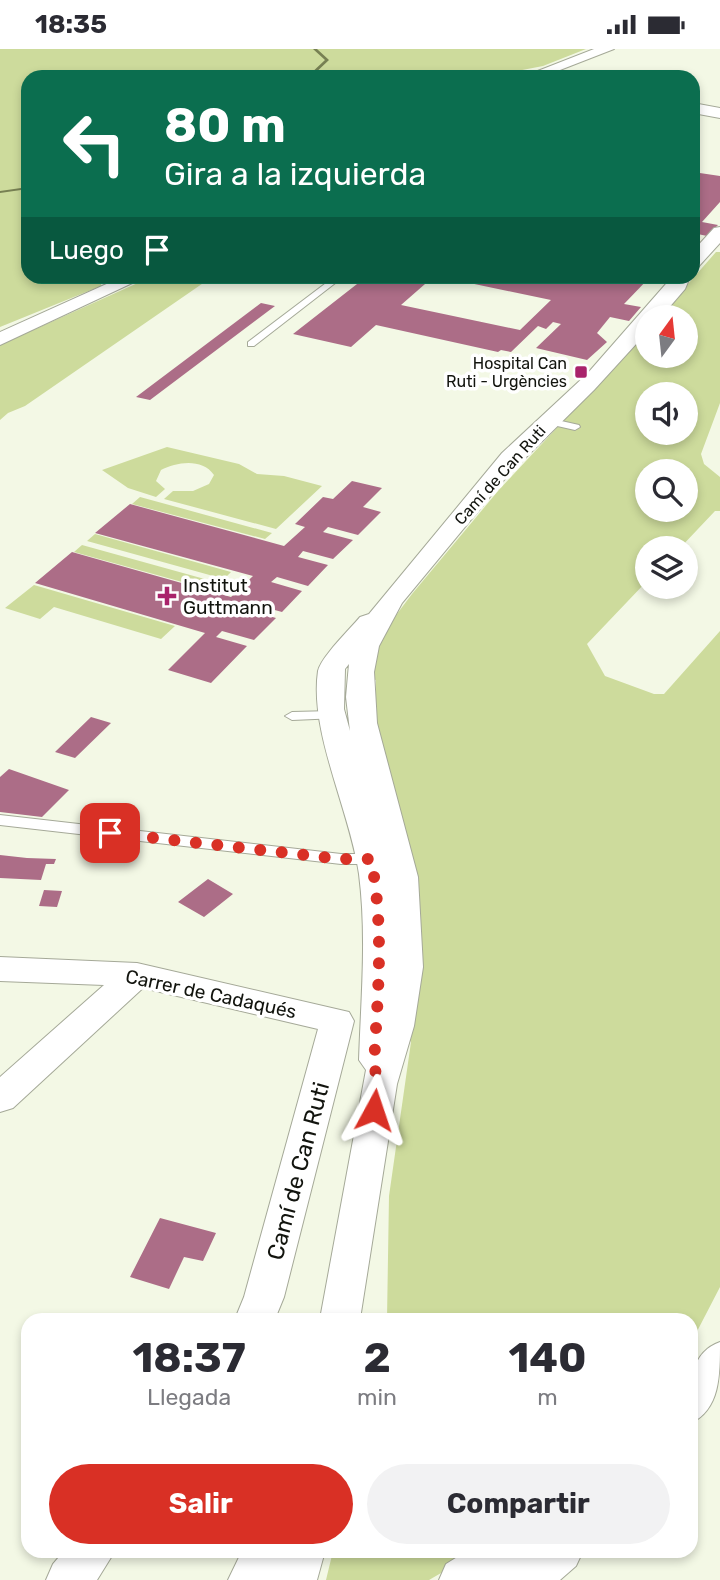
<!DOCTYPE html>
<html lang="es">
<meta charset="utf-8">
<style>
body{margin:0;font-family:Rubik,sans-serif;background:#f2f2f3;color:#2b2b33;height:100vh;display:flex;flex-direction:column;font-size:26px;white-space:nowrap}
*{box-sizing:border-box;margin:0}
p{font-size:23px;color:#7c7c81}
.icon{flex:none;width:38px;height:38px;fill:none;stroke:currentColor;stroke-width:2;stroke-linecap:round;stroke-linejoin:round}
.map{position:relative;flex:1;overflow:hidden}
.sheet{position:absolute;left:21px;top:1264px;width:677px;height:245px;display:flex;flex-direction:column;background:#fff;border-radius:21px;box-shadow:0 4px 10px #0003}
.sheet>*{flex:none}
.top-card{position:absolute;left:21px;top:21px;width:679px;height:214px;border-radius:21px;box-shadow:0 4px 10px #0003;background:#0b6e4f;color:#fff;overflow:hidden}
.needle{width:46px;rotate:15deg}
.tools{position:absolute;left:635px;top:256px;display:grid;gap:14px}
.tools a{display:grid;place-items:center;width:63px;height:63px;border-radius:50%;background:#fff;box-shadow:0 4px 10px #0003;font-size:35px}
.pin{position:absolute;display:grid;place-items:center;width:60px;height:60px;color:#fff;margin:-30px;border-radius:14px;box-shadow:0 4px 10px #0006}
.me{position:absolute;width:77px;margin:-38px;rotate:5deg;stroke-linejoin:round;filter:drop-shadow(0 0 5px #0008)}
.turn{display:flex;align-items:center;gap:24px;height:147px;padding:0 28px;font-size:32px}
.turn .icon{width:91px;height:91px;stroke-width:2.5}
.turn b{display:block;font-size:49px;line-height:60px}
.then{display:flex;align-items:center;height:66px;padding:0 28px;background:#0003;gap:14px;font-size:26px}
.eta{display:flex;justify-content:space-evenly;align-items:center;height:119px;text-align:center}
.eta b{font-size:42px;font-weight:700;line-height:49px}
.cta{display:flex;gap:14px;margin-top:auto;padding:14px 28px}
.cta a{flex:1;height:80px;border-radius:42px;background:#d93025;color:#fff;font-size:28px;font-weight:700;line-height:80px;text-align:center}
.cta a+a{background:#f2f2f3;color:#2b2b33}
.status{display:flex;justify-content:space-between;align-items:center;height:49px;padding:0 35px;background:#fff;direction:ltr}
.status svg{height:19px;fill:currentColor}
.map>svg:first-child{display:block}
.green{fill:#cddb9c;fill-rule:evenodd}
.lines{fill:none;stroke-linecap:round;stroke-linejoin:round}
.stream{fill:#778053;fill-rule:evenodd}
.building{fill:#ac6d87}
.service-casing{stroke:#a5a998;stroke-width:2}
.minor-casing{stroke:#a5a998;stroke-width:2}
.service{fill:#fff;fill-rule:evenodd}
.minor{fill:#fff;fill-rule:evenodd}
.route{stroke:#d93025;stroke-width:12;stroke-dasharray:0 21.6}
.poi-dot{fill:#a9236b;stroke:#fff;stroke-width:2.5}
.labels{text-anchor:middle;dominant-baseline:central;stroke-width:7;stroke-linejoin:round;paint-order:stroke}
.far-poi-label{font-size:16px;fill:#12140e;stroke:#fff;text-anchor:end}
.far-street-label{font-size:16px;fill:#12140e;stroke:#fff}
.poi-label{font-size:19px;fill:#12140e;stroke:#fff;text-anchor:start}
.street-label{font-size:19px;fill:#12140e;stroke:#fff}
.near-street-label{font-size:23px;fill:#12140e;stroke:#fff}
</style>
<div class="status"><b>18:35</b><svg viewBox="0 0 49 12"><path d="M0 12V9h3v3zM5 12V6h3v6zM10 12V3h3v9zM15 12V0h3v12zM26 1h20v11H26zM47 4h2v5h-2z"/></svg></div>
<div class="map">
<svg width="720" height="1531" viewBox="0 0 720 1531">
<rect width="100%" height="100%" fill="#f3f8e5"/>
<path class="green" d="M0,0H586L543,17L485,28H28V228H102L101,237L0,278Z
M716,203H720V354L701,405L704,415L720,428V462H715L680,499H648L647,532L587,595L605,627L654,645H664L720,582V1238L691,1294V1270H387L389,1147L411,993L406,986L375,707L376,631L368,629L381,586L412,545L498,442L647,282L648,306H686V268H659ZM648,345H686V383H648ZM648,422H686V460H648Z
M151,228H212L25,357L8,364L0,371V296Z
M167,398L239,415L257,425L284,427L322,437L276,480L164,450L173,442H193L209,435L214,426C202,409 177,413 161,421L156,432L165,440L156,448L128,439L102,421Z
M140,448L272,484L265,490L132,455Z
M95,485L231,523L224,530L87,492Z
M82,496L219,534L211,541L74,503Z
M34,536L175,577L161,590L54,558L40,570L5,559Z
M333,1502H479L429,1531H326Z"/>
<g class="lines">
<path class="stream" d="M313,0H317L329,11L311,28H307L325,11Z
M28,138V140L0,144V142Z"/>
</g>
<path class="building" d="M693,123L720,127V153L702,173L718,176L707,187L693,184Z
M366,228H433L401,256L520,281L551,251L441,228H650L624,255L641,258L629,272L610,268L597,284L607,293L587,311L536,299L561,275L553,273L546,280L538,277L511,303L501,301L498,303L376,276L351,298L293,285Z
M261,254L275,257L150,351L136,348Z
M352,432L382,439L363,458L381,463L358,486L328,478L323,483L353,491L333,510L303,502L298,508L328,516L308,537L277,528L271,533L302,542L282,563L250,554L244,560L276,569L254,591L222,582L216,588L247,597L211,634L168,621L205,584L35,534L72,503L231,548L253,527L95,484L130,455L284,497L305,478L295,475L323,448L333,450Z
M91,668L111,674L75,709L55,703Z
M9,720L69,741L42,768L0,763V728Z
M0,806L27,809L56,810L54,815H46L41,831L0,829Z
M208,830L233,845L204,868L178,853Z
M44,841L62,842L57,858L39,857Z
M160,1169L216,1184L203,1212L184,1208L169,1240L130,1228Z"/>
<g class="lines">
<g class="service-casing">
<path id="service" d="M334,228H343L254,297H248V293Z
M548,369L579,376L580,378L575,381L544,374V370Z
M333,662L338,663L340,666L338,669L292,671L285,667L292,663Z
M0,766L341,805H371L378,810L371,815H341L0,776Z"/>
</g>
<g class="minor-casing">
<path id="minor" d="M594,0H614L542,28L530,25Z
M693,54L720,59V69L693,64Z
M720,178V194L699,217L693,218V202L714,179Z
M122,228H145L0,296V283Z
M672,228H690L685,240L661,268H648V282L594,341L508,426L402,554L379,597L374,623L377,674L418,828L423,918L414,977L397,1035L360,1270H320L366,1021L359,1011C361,949 367,887 359,825C350,762 309,683 318,622C321,608 350,580 360,568L369,565L502,404L587,325ZM349,615L346,648L350,682L344,660L345,620Z
M0,908L137,914L349,963L354,972L284,1248L275,1270H235L244,1248L318,980L143,939L13,1059L0,1063V1028L104,936L0,932Z
M720,1293C720,1327 720,1360 691,1374C691,1343 686,1305 720,1293Z
M64,1502H115L97,1531H46L53,1515Z
M242,1502H325L317,1531H228Z
M467,1502H583L576,1517L560,1531H439L446,1515Z"/>
</g>
<use href="#service" class="service"/>
<use href="#minor" class="minor"/>
</g>
<g class="lines">
<path class="route" d="M110,784L341,810H371C383,871 379,933 375,995C374,1018 378,1037 374,1061"/>
</g>
<g class="poi-dot">
<rect x="574" y="316" width="14" height="14" rx="3.5"/>
<path d="M163.5 536.5h7v7h7v7h-7v7h-7v-7h-7v-7h7z"/>
</g>
<g class="labels">
<g class="far-poi-label">
<text x="567" y="314">Hospital Can<tspan x="567" dy="18">Ruti - Urgències</tspan></text>
</g>
<g class="far-street-label">
<text transform="translate(500 426) rotate(-48)">Camí de Can Ruti</text>
</g>
<g class="poi-label">
<text x="183" y="536">Institut<tspan x="183" dy="22">Guttmann</tspan></text>
</g>
<g class="street-label">
<text transform="translate(211 945) rotate(12)">Carrer de Cadaqués</text>
</g>
<g class="near-street-label">
<text transform="translate(298 1122) rotate(-75)">Camí de Can Ruti</text>
</g>
</g>
</svg>
<div class="tools">
<a><svg class="needle" viewBox="-14 -14 28 28"><path d="M0-13l5 13h-10z" fill="#e53935"/><path d="M0 13l5-13h-10z" fill="#7c7c81"/></svg></a>
<a><svg class="icon" aria-label="sound" viewBox="0 0 24 24"><path d="M4 9h4l5-4v14l-5-4H4zM17 9q2 3 0 6"/></svg></a>
<a><svg class="icon" aria-label="search" viewBox="0 0 24 24"><circle cx="10" cy="10" r="6"/><path d="M15 15l6 6"/></svg></a>
<a><svg class="icon" aria-label="layers" viewBox="0 0 24 24"><path d="M12 4l9 5-9 5-9-5zM3 14l9 5 9-5"/></svg></a>
</div>
<div class="pin" style="left:110px;top:784px;background:#d93025"><svg class="icon" aria-label="arrive" viewBox="0 0 24 24"><path d="M6 21V4h12l-3 4 3 4H6"/></svg></div>
<svg class="me" style="left:374px;top:1061px" viewBox="-20 -20 40 40"><path d="M0-17L14 15 0 8-14 15z" fill="#d93025" stroke="#fff" stroke-width="4"/></svg>
<div class="top-card">
<div class="turn"><svg class="icon" aria-label="left" viewBox="0 0 24 24"><path d="M17 20v-9H6M10 6l-5 5 5 5"/></svg><div><b>80 m</b>Gira a la izquierda</div></div>
<div class="then">Luego<svg class="icon" aria-label="arrive" viewBox="0 0 24 24"><path d="M6 21V4h12l-3 4 3 4H6"/></svg></div>
</div>
<section class="sheet">
<div class="eta">
<div><b>18:37</b><p>Llegada</p></div>
<div><b>2</b><p>min</p></div>
<div><b>140</b><p>m</p></div>
</div>
<div class="cta"><a>Salir</a><a>Compartir</a></div>
</section>
</div>
